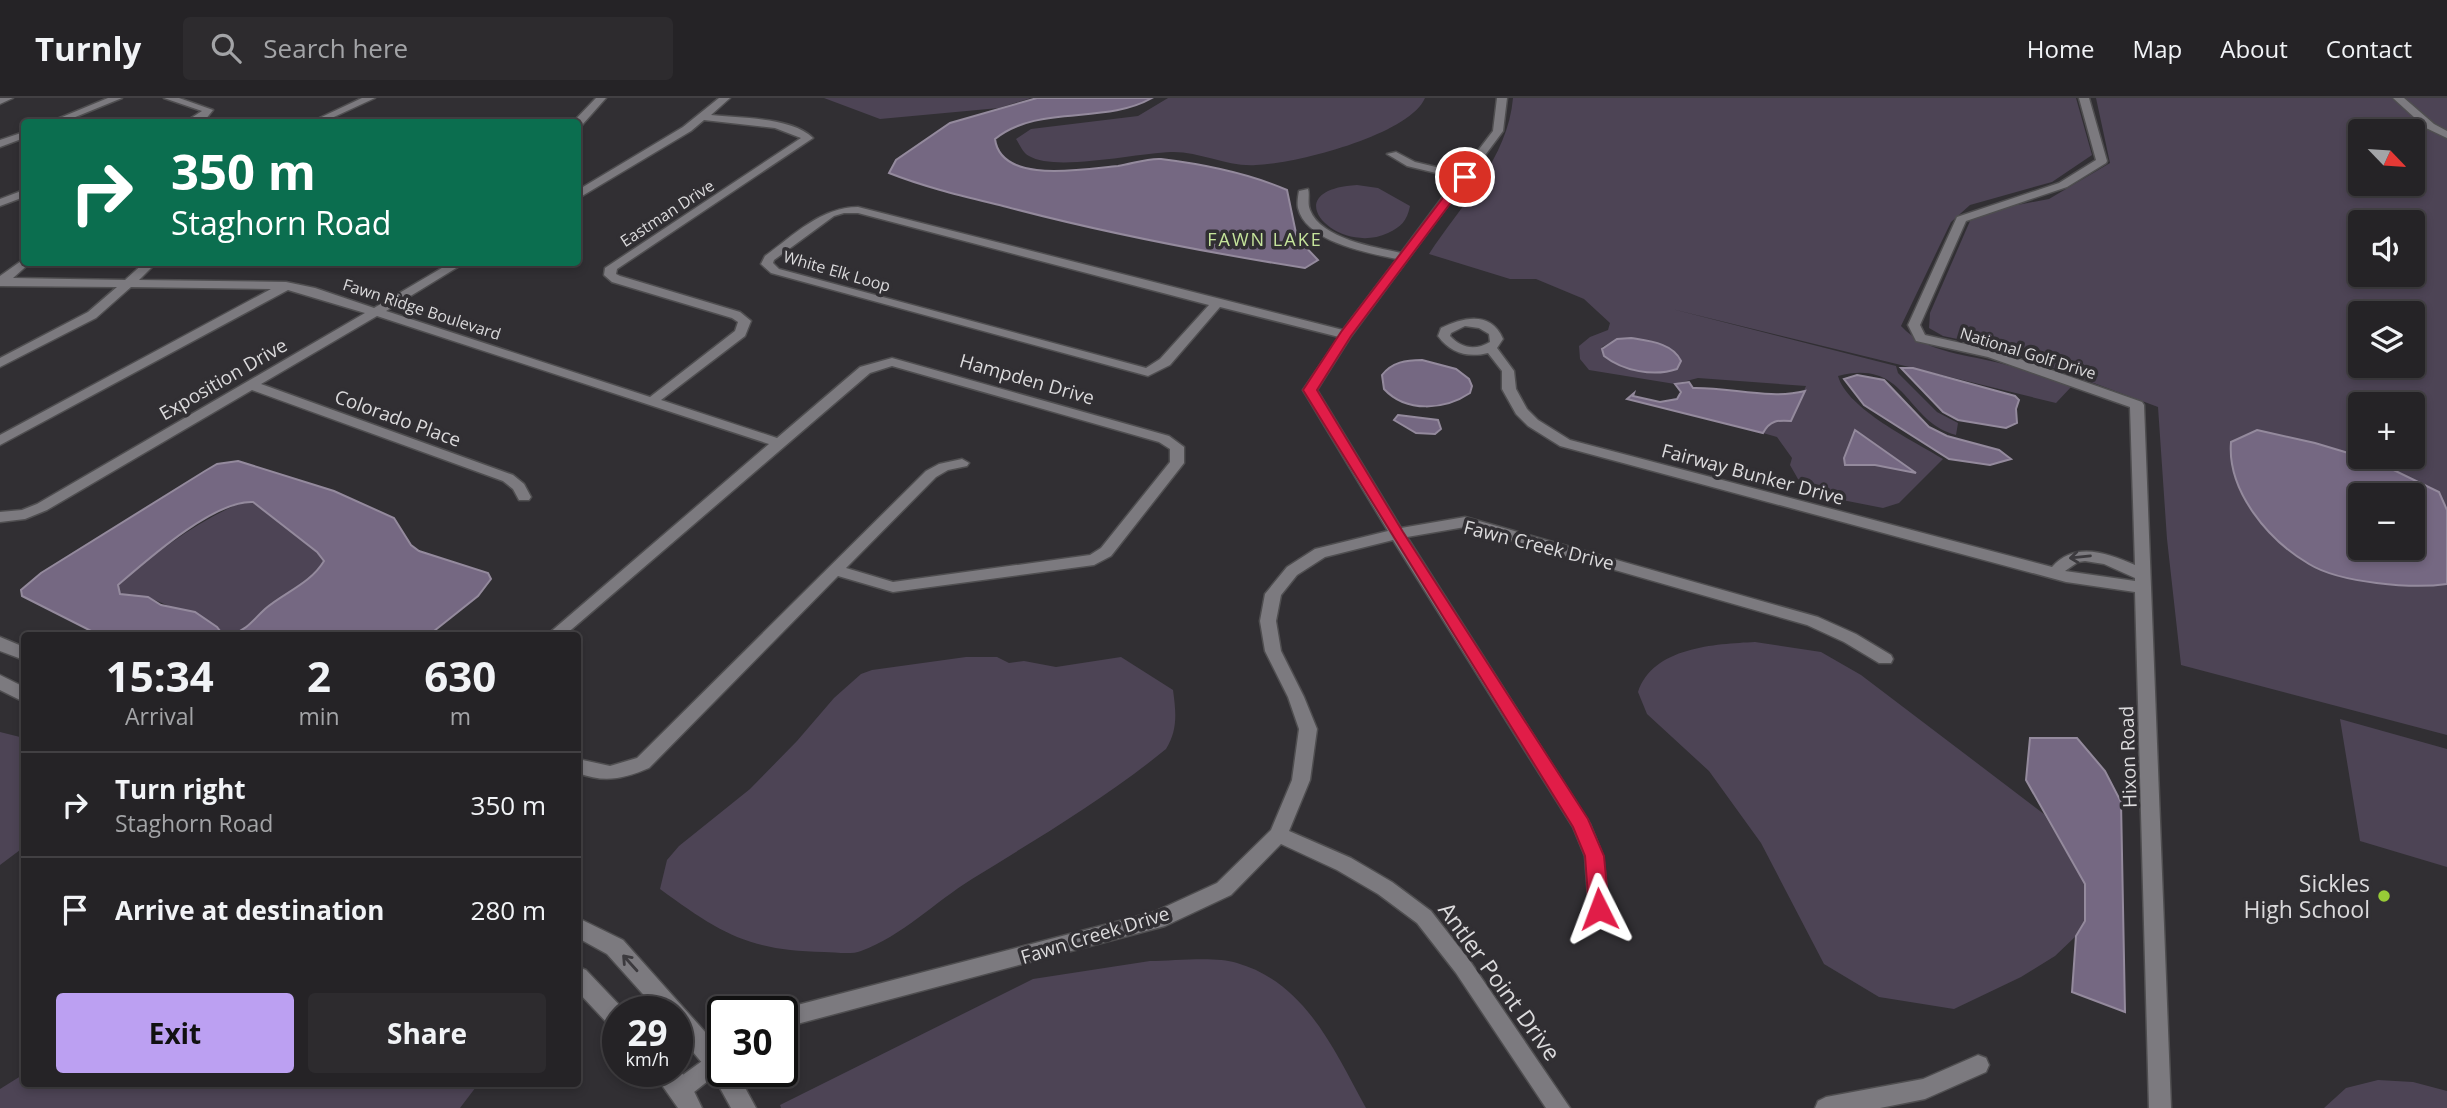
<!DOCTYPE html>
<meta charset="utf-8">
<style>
body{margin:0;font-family:"Open Sans",sans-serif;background:#2d2b2e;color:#f1f3f6;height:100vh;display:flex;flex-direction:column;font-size:26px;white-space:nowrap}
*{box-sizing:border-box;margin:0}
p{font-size:23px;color:#a3a4a7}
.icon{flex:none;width:38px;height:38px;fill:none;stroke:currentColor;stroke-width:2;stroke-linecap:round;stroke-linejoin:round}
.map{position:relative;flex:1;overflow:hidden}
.side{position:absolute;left:21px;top:534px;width:560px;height:455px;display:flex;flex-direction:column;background:#252326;border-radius:7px;box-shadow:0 4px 10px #0003,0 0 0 2px #424043}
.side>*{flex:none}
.hud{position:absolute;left:21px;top:21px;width:560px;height:147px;border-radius:7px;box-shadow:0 4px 10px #0003,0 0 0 2px #424043;background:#0b6e4f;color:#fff;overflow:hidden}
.needle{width:46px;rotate:115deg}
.buttons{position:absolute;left:2348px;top:21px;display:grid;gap:14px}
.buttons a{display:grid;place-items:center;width:77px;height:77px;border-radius:7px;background:#252326;box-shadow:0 4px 10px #0003,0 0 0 2px #424043;font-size:35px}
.speed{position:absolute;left:602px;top:898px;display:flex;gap:14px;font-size:35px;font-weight:700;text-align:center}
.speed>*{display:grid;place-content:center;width:91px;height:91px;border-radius:50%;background:#252326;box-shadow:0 4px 10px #0003,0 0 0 2px #424043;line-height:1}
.speed small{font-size:18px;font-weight:400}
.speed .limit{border:4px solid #111;border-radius:10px;background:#fff;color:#111}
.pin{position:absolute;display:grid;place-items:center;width:60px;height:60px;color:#fff;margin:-30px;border:4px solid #fff;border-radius:50%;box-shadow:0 2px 7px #0007}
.me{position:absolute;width:77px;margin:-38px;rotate:357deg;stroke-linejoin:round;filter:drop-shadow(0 0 5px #0008)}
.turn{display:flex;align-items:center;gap:24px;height:147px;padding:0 35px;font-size:32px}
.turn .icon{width:91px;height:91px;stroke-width:2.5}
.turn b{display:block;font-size:49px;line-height:60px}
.eta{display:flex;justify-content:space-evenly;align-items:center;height:119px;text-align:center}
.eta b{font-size:42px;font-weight:700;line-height:49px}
.action{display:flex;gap:14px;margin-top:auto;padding:14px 35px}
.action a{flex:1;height:80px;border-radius:7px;background:#bca0f2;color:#111;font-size:28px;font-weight:700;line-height:80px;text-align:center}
.action a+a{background:#2d2b2e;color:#f1f3f6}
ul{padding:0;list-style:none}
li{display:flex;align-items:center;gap:21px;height:105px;padding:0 35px;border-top:2px solid #424043}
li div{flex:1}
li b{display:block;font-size:26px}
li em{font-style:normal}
header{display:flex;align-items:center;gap:42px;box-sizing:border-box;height:98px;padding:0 35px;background:#252326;border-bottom:2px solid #424043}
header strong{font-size:33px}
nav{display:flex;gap:38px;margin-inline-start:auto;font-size:24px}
.search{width:490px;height:63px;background:#2d2b2e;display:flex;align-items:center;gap:18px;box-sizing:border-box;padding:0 24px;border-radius:7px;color:#a3a4a7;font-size:26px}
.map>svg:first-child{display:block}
.green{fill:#4d4455;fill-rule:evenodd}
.water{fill:#756882;stroke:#948a9d;stroke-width:2;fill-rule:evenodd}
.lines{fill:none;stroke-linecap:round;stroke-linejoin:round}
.minor-casing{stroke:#4f4e50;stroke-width:3}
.tertiary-casing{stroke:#4f4e50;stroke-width:3}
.secondary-casing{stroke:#4f4e50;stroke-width:3}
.minor{fill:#7c7a7f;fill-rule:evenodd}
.tertiary{fill:#7c7a7f;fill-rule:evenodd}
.secondary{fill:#7c7a7f;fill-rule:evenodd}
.oneway{stroke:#3c3a3e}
.route{fill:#e11d48;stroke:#92132f;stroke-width:2}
.poi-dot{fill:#98cb37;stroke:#312f33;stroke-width:2.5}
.labels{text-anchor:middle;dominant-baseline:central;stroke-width:7;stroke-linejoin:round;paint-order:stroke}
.far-street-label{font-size:16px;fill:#dbdadc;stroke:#312f33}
.far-neighbourhood-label{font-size:18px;letter-spacing:2px;fill:#c5e49b;stroke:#312f33}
.street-label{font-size:19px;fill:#dbdadc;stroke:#312f33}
.near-poi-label{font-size:23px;fill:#dbdadc;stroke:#312f33;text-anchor:end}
.near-street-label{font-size:23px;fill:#dbdadc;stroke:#312f33}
</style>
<header>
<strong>Turnly</strong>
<div class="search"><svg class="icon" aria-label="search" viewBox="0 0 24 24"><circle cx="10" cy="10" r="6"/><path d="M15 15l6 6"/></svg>Search here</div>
<nav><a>Home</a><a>Map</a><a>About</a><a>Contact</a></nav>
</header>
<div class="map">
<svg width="2447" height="1010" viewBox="0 0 2447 1010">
<rect width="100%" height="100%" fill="#312f33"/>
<path class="green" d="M824,0H1031L999,10L880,21Z
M1168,0H1425C1409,37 1295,66 1256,67C1227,69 1199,53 1171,54C1137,55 1055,74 1029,58C1023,55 1020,47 1016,41L1031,31L1138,18Z
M1513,0H2076L2092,57L2052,84L1970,107L1951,124L1901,228C1927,256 1968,256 2003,266C2026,272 2049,280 2072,288L2056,305L1672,211L1896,268L1898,275L1937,314L1958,325L1956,337C1905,324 1907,260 1838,278C1847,311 1914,343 1943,361L1899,405L1883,410L1827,399L1798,381L1790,367L1792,360L1777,339L1763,335C1770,322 1778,322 1791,322L1806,288L1698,280L1675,286L1589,272L1580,261L1579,248L1590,239L1608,232L1610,225L1584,201L1536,181H1510L1429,156C1461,107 1508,60 1513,0ZM1631,240L1655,245L1677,271C1652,282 1627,268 1604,258L1602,249L1617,241ZM1855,332L1914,374L1875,367H1845Z
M2096,0H2447V412L2439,394L2361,359H2413V306H2361V359L2257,332L2310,467C2356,480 2400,493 2447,486V637L2181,567L2167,441L2158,309L2000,250L1943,238L1929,230L1930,215L1970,123L1996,111L2049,101L2110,65ZM2361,33H2413V86H2361ZM2361,124H2413V177H2361ZM2361,215H2413V268H2361Z
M1357,87L1378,90L1410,108C1407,123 1401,129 1388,135C1338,159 1272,92 1357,87Z
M243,404H253L317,454L324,463L316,476L249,531L223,537L217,529L148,499L120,496L117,487C156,455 196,423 243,404Z
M1755,544L1821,554L1861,577L2044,716L2085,786V823L2076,838L2055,858L2021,879L1954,911L1879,899L1824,866L1761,745L1709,673L1647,616L1638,594C1653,549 1715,546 1755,544Z
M966,559H997L1009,565L1024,563L1056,569L1121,559L1173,592C1176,614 1178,632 1166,651C1105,701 1038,740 972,781C935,804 902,838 861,853C851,857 835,854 824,854C748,853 719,834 660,791L667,762L679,748L750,691L797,643L834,600L861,576L872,572Z
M2340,621L2447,651V769L2360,743Z
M0,634L24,640V749L0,767Z
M1150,863C1175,863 1215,858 1237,865C1306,885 1334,952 1366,1010H781L780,1007L1033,881Z
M24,976V985H479L460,1010H0V991Z
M2378,982L2413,984L2447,993V1010H2324L2346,990Z"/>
<path class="water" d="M1037,0H1152C1105,27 1038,6 995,41C1001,87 1084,71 1118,68C1132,66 1147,60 1161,61C1202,66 1248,75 1287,92L1297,140L1318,162L1305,170C1204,154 1105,135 1007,109C967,99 927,90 889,75L896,62L950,25Z
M1631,240C1649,243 1673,245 1681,263L1677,271C1654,279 1623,273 1604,258L1602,251L1617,241Z
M1422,262L1456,271L1469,281L1472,288L1470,295C1445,312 1406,315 1384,291L1382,277C1392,264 1406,262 1422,262Z
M1901,270H1913L2015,298L2019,302L2016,311L2017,325L2006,330L1958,322L1943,314Z
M1857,277L1884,282L1929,329L1947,338L1999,352L2011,361L1990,367L1949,361L1864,307L1844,281Z
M1689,284L1693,290C1730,289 1769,302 1805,293L1791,323C1778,322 1770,322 1763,335L1627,301L1634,295L1633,298L1660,304L1677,301L1681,294L1675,286Z
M1398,317L1438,322L1441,331L1435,336L1416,335L1394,322Z
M1855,332L1916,375L1875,367H1845L1844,360Z
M2257,332L2315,345L2375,363L2439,394L2447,412V486C2412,491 2340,485 2309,466C2268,442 2227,393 2231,344ZM2361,397H2413V450H2361Z
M238,363L334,393L394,420L411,447L419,453L488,475L491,481L478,498L429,537H231C248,531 252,523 265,511C285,494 310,486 324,463L317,454L253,404C214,402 147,462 118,487L120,496L148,499L161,507L195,514L217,529L223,537H99L22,498L21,492L41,475L205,373L217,366Z
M2030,640H2077L2105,673L2121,704L2125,914L2072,894L2076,838L2085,823V786L2026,682Z"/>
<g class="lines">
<g class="minor-casing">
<path id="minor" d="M108,0H122L63,24H50Z
M164,0H179L213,12L205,22L185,24L202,13Z
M362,0H375L323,24H311Z
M596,0H606L582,27L578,28V24H573Z
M719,0H730L711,17C739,20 792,19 813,40L617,171L616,176L620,178L740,214L751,223L745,238L661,302L777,340L860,269L892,260L1169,338L1184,349V365L1111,458L1094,467L893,494L838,478L649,670C624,681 604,685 578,675V661L610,668L637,660L926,373L939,366L962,361L969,365L967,368L948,372L936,379L846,470L893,484L1090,457L1101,450L1170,364V351L1159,344L892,268L870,275L565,537H547L769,346L377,218L261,286L513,377L524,386L531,399L529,402H519L513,391L503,383L252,292L47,412L25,421L0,424V414L22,412L37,406L365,215L288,192L0,347V337L271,191L131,189L96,220L0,269V260L88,214L117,189L0,188V178L24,161V164H31L13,180L125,182L145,164H157L139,182L286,184L315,190L374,210L452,164H466L386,213L650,299L735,233L738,224L732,220L612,184L604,177L605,170L801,40L775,30L704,22L691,33L582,98L578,99V92L683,29Z
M1497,0H1507L1503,33L1351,238L1317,292L1401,430L1465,419L1818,519L1856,536L1891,557L1893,561L1891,565H1879L1844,544L1807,527L1465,429L1407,439L1590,726L1603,758L1609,812L1606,818L1599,820L1592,818L1589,812L1585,758L1573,729L1393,442L1325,459L1297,477L1281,497L1276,523L1281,553L1304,599L1317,631L1310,682L1289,733L1351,760L1392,784L1431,813L1470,863L1570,1010H1546L1456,875L1417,825L1378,796L1337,772L1281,746L1231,797L1165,828L782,930V914H777L782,911L1154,814L1217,785L1271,732L1292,682L1299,631L1288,599L1265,553L1260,523L1265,496L1287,469L1315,451L1388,433L1303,292L1339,239L1220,209L1170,267L1148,278L771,175L761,166L765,158C794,137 821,109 858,109L1343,232L1397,161C1368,155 1306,144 1298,110C1297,105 1298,98 1299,93L1308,91C1310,97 1307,105 1310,112C1321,141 1375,149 1401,155L1457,80L1407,68L1387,56L1396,54L1415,64L1461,75L1493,33ZM844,115H858L1209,207L1160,261L1146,270L779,171L773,165L774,162L834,118Z
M2079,0H2089L2107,63L2106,65L2067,89L1966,123L1920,227L1925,237L1997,253L2142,304L2144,307L2171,1010H2149L2135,494L2066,484L1560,348L1528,328L1516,316L1502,291V273L1488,255C1468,260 1450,255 1438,238L1441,230C1462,220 1491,212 1503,241L1497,250L1514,273L1516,291L1527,311L1538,322L1570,342L2052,469C2075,443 2107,455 2135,467L2130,309L1988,259L1916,243L1908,227L1957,119L2059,85L2096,62ZM1465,228L1479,230L1489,236L1490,244C1475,253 1461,250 1450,238L1451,235ZM2085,463L2104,466L2135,480V483L2065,473L2078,464Z
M2393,0H2404L2434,26L2447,33V40L2426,30Z
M24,34V40L0,49V42Z
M24,92V99L0,108V101Z
M723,948V971L689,998L681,1001L673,998L670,991L673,984Z
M1978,957L1986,960L1989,967L1986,974L1925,1001L1880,1010H1815L1818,1003L1826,999L1923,981Z"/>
</g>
<g class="tertiary-casing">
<path id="tertiary" d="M0,0H13L0,6Z"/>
</g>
<g class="secondary-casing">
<path id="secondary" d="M0,539L24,549V562L0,553Z
M0,577L24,589V604L0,592Z
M578,820L623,842L723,954V973H736L756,1010H731L714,979L677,935V914H659L607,856L578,840Z
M578,869L586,872L626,914H618V931L610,928L578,894Z
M677,970L689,983L702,1010H678L652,973H677Z"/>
</g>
<use href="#minor" class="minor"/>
<use href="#tertiary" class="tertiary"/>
<use href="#secondary" class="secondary"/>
</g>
<defs><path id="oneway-shaft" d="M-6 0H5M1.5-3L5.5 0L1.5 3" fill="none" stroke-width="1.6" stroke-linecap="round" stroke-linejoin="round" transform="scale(1.75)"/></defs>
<g class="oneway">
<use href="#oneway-shaft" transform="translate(2080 459) rotate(174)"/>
<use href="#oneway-shaft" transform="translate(630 865) rotate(-132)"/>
</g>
<path class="route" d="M1461,76L1470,79L1351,238L1317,292L1403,434L1588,721L1604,758L1609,811L1606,817L1599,820L1592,817L1589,811L1585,758L1573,729L1303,292L1341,234Z"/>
<circle class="poi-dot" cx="2384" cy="798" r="7"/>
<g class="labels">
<g class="far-street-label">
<text transform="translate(667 115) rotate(-33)">Eastman Drive</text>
<text transform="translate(837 173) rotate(16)">White Elk Loop</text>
<text transform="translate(422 211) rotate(18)">Fawn Ridge Boulevard</text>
<text transform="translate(2028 255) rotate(17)">National Golf Drive</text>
</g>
<g class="far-neighbourhood-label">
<text x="1265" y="141">FAWN LAKE</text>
</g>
<g class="street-label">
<text transform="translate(223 281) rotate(-30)">Exposition Drive</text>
<text transform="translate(1027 281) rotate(16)">Hampden Drive</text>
<text transform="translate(398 320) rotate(20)">Colorado Place</text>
<text transform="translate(1753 376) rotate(15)">Fairway Bunker Drive</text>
<text transform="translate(1539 447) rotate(14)">Fawn Creek Drive</text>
<text transform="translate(2128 659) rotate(-92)">Hixon Road</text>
<text transform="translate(1095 837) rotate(-17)">Fawn Creek Drive</text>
</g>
<g class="near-poi-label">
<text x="2370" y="785">Sickles<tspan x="2370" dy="26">High School</tspan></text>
</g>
<g class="near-street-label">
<text transform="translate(1500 883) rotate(54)">Antler Point Drive</text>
</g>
</g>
</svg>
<div class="buttons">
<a><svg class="needle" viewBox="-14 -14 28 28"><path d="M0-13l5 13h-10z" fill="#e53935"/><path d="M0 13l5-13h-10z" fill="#a3a4a7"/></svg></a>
<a><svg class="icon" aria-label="sound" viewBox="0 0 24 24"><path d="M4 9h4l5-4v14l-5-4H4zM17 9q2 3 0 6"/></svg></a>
<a><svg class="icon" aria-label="layers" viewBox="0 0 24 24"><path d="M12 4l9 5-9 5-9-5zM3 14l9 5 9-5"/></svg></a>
<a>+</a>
<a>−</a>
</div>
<div class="speed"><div>29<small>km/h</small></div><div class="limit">30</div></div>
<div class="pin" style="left:1465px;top:79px;background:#d93025"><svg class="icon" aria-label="arrive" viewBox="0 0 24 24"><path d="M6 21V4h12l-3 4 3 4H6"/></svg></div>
<svg class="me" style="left:1599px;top:811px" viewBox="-20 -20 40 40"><path d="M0-17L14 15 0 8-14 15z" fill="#e11d48" stroke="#fff" stroke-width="4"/></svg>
<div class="hud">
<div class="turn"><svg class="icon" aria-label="right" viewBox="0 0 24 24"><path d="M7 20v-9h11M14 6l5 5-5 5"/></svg><div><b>350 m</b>Staghorn Road</div></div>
</div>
<section class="side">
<div class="eta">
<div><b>15:34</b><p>Arrival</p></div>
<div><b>2</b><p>min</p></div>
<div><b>630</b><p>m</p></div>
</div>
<ul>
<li><svg class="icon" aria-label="right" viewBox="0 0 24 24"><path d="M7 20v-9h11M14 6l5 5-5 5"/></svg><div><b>Turn right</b><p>Staghorn Road</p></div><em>350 m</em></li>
<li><svg class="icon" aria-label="arrive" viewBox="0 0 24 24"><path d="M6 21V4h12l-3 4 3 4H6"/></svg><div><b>Arrive at destination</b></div><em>280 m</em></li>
</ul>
<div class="action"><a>Exit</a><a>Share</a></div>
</section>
</div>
